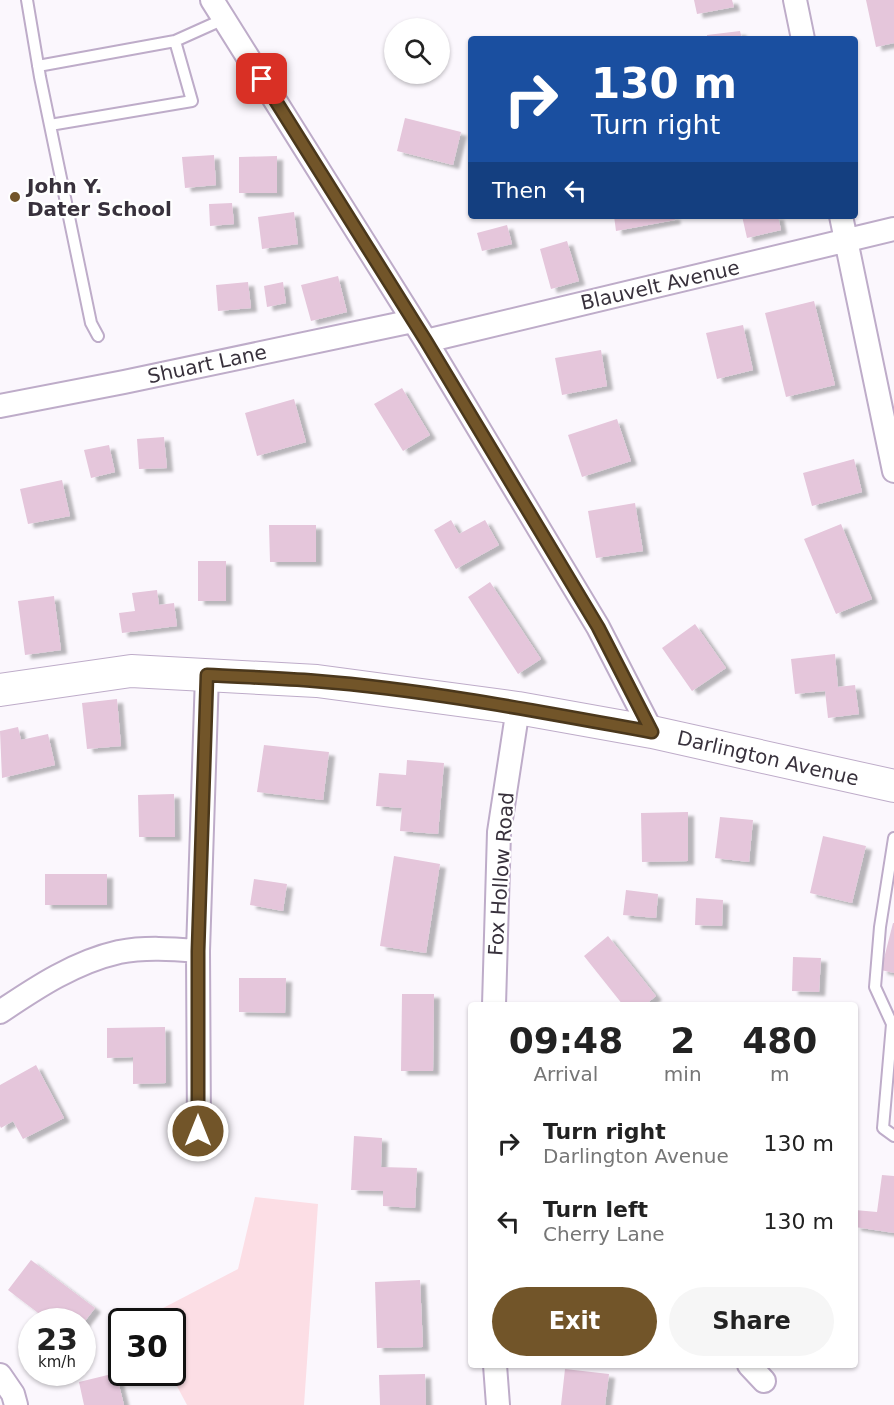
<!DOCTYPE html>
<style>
body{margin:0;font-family:"DejaVu Sans",sans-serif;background:#f6f6f6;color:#222;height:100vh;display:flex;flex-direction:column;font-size:22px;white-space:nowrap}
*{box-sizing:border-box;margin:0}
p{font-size:20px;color:#767676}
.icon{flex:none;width:33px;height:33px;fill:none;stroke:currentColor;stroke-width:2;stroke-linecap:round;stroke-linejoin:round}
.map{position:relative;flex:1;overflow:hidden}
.panel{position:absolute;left:468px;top:1002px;width:390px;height:366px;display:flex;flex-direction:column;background:#fff;border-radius:6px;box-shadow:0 2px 4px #0004}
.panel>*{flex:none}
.top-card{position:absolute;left:468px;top:36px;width:390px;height:183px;border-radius:6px;box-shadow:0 2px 4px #0004;background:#1a4fa0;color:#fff;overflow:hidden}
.buttons{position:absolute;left:384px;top:18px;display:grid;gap:12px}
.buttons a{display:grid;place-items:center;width:66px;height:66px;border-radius:50%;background:#fff;box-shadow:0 2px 4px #0004;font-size:30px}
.speed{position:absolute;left:18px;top:1308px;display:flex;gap:12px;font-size:30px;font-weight:700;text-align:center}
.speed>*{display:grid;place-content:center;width:78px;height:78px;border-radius:50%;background:#fff;box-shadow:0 2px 4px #0004;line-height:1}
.speed small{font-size:15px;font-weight:400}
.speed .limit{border:3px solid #111;border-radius:9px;background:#fff;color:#111}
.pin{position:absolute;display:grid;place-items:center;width:51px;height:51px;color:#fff;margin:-26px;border-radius:12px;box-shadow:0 3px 9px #0006}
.me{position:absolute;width:66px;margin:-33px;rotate:0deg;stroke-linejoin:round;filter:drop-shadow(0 0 4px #0008)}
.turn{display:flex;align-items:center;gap:21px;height:126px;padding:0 24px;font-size:27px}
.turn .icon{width:78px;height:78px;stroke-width:2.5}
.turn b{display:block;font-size:42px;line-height:51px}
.then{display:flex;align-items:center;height:57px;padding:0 24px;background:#0003;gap:12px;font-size:22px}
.eta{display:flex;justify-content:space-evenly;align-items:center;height:102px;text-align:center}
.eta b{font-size:36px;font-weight:700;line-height:42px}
.primary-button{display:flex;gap:12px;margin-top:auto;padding:12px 24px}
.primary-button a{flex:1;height:69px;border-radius:36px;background:#725529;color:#fff;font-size:24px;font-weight:700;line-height:69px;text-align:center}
.primary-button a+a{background:#f6f6f6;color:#222}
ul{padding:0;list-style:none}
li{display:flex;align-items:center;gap:18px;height:78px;padding:0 24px}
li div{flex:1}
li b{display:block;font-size:22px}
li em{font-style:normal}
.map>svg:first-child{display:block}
.green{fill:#fcdee5}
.building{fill:#e5c6db;filter:url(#shadow)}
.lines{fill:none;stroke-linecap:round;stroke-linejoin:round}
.lane-casing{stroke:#beacc9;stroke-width:14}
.street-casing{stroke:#beacc9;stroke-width:26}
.secondary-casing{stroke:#beacc9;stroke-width:34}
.lane{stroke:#fff;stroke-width:10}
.street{stroke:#fff;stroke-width:22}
.secondary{stroke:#fff;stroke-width:32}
.route-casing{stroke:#4a371b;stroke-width:15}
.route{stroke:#725529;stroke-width:10}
.poi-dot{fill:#725529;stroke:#fff;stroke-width:2}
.labels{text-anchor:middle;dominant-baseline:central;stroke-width:4.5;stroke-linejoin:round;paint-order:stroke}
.poi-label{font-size:20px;font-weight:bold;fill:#38313c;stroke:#fff;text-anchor:start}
.street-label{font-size:20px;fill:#38313c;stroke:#fff}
</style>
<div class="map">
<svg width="894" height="1405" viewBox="0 0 894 1405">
<defs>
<filter id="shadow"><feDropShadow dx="6" dy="4" stdDeviation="1.5" flood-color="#0004"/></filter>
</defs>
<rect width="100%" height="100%" fill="#fbf7fd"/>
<path class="green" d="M255,1197L318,1204L304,1405H187L170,1373L172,1372V1322L143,1321L142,1319L238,1269Z"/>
<path class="building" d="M694,0H732L734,7L697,14Z
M866,0H894V43L876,47Z
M740,31L742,39H707V35Z
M405,118L461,132L453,165L397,151Z
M214,155L216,185L185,188L182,157Z
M277,156V193H239V157Z
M232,203L234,224L210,226L209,204Z
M294,212L298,244L262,249L258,217Z
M614,216H674L675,220L616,231Z
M742,216H778L781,230L747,238Z
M507,225L512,244L482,251L477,233Z
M567,241L579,281L551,289L540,249Z
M338,276L347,312L311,321L301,285Z
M248,282L251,308L218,311L216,285Z
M283,282L286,303L267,307L264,286Z
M814,301L835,385L786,397L765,313Z
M743,325L753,370L717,379L706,333Z
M601,350L607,386L562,395L555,358Z
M402,388L430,435L403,451L374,404Z
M294,399L306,442L257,456L245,413Z
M617,419L631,461L582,477L568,435Z
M164,437L167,468L139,469L137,439Z
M109,445L115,472L91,478L84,450Z
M854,459L862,492L812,506L803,473Z
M62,480L70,516L28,524L20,489Z
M635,503L643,551L596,558L588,511Z
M451,520L459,534L485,520L499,545L456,569L434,530Z
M841,524L872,599L836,614L804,539Z
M269,525H316V562H270Z
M198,561H226V601H198Z
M490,582L541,659L518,674L468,597Z
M157,590L159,605L174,603L177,626L122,633L119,613L135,611L132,593Z
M54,596L61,650L25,655L18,601Z
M695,624L726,668L692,691L662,648Z
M835,654L838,687L855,685L859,714L828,718L825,691L795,694L791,659Z
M117,699L121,746L87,749L82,703Z
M18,727L21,740L48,734L55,765L2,778L0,731Z
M264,745L329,752L323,800L257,792Z
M407,760L444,763L438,834L400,831L402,808L376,806L379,773L406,775Z
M174,794L175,837H139L138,795Z
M688,812V861L642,862L641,813Z
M720,817L753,820L749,862L715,858Z
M823,836L866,846L852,903L810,893Z
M394,856L440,864L426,953L380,946Z
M45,874H107V905H45Z
M254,879L287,884L283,911L250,905Z
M626,890L658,894L656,918L623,915Z
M696,898L723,900L722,926L695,925Z
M893,923H894V973L881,970Z
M608,936L656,996L645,1005H623L584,956Z
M793,957L821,958L819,992L792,991Z
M239,978H286L285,1013L239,1012Z
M402,994H434L433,1071H401Z
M165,1027L166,1083L133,1084V1057L107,1058V1028Z
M36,1065L64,1118L23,1139L13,1121L1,1128L0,1126V1085Z
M354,1136L382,1138L381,1167L417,1168L415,1208L383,1206V1191L351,1190Z
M882,1175L894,1176V1233L855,1227V1210L877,1212Z
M31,1260L95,1308L82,1325V1322H50L8,1290Z
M420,1280L423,1347L377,1348L375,1282Z
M565,1369L609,1374L605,1405H561Z
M116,1373L124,1405H84L79,1382Z
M425,1374L426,1405H380L379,1375Z"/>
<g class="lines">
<g class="lane-casing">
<path id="lane" d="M27,0L40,77L91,323L98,336
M38,66L175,41L224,19
M50,125L192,101L175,41
M894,838L880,927L875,987L892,1024L883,1128L894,1136"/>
</g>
<g class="street-casing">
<path id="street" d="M212,0L426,341L598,627L652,732
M795,0L803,39
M841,216L894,471
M426,341L894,229
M0,406L124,382L413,321
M494,1005L499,832L518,708
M0,1012C37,987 75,962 119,952C145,947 172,949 198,951
M199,1131L198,951L207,675
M495,1365L498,1405
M749,1365L764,1381
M0,1375L13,1394L16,1405"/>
</g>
<g class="secondary-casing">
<path id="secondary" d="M0,690L131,671L317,681L518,708L652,732L894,786"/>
</g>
<use href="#lane" class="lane"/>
<use href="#street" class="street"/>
<use href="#secondary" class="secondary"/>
</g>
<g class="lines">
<g class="route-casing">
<path id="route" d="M198,1131V951L207,675C243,677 280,678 316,681C429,690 541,712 652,732L598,627L426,341L262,79"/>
</g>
<use href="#route" class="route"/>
</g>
<circle class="poi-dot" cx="15" cy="197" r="6"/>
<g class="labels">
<g class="poi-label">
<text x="27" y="186">John Y.<tspan x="27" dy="23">Dater School</tspan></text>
</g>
<g class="street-label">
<text transform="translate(660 285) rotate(-13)">Blauvelt Avenue</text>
<text transform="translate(207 364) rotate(-12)">Shuart Lane</text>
<text transform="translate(768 758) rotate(13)">Darlington Avenue</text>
<text transform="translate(501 874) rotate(-86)">Fox Hollow Road</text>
</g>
</g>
</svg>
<div class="buttons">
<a><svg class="icon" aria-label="search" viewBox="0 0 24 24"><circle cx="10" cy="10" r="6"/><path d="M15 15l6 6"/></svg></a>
</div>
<div class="speed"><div>23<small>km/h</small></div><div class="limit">30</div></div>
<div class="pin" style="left:262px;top:79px;background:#d93025"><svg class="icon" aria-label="arrive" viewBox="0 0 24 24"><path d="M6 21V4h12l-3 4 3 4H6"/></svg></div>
<svg class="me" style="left:198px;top:1131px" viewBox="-20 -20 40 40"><circle r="17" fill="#725529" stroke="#fff" stroke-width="3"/><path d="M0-11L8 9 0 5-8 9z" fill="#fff"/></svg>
<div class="top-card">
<div class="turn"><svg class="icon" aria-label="right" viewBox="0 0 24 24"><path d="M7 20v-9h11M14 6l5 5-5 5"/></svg><div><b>130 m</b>Turn right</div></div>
<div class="then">Then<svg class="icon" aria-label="left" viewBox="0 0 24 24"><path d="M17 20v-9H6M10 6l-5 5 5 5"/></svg></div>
</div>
<section class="panel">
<div class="eta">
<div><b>09:48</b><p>Arrival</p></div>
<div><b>2</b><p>min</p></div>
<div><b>480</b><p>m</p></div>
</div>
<ul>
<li><svg class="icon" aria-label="right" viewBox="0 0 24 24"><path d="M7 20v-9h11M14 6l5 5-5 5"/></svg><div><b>Turn right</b><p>Darlington Avenue</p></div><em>130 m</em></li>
<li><svg class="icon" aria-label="left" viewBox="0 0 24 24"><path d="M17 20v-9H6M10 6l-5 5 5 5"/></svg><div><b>Turn left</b><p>Cherry Lane</p></div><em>130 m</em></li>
</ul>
<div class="primary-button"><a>Exit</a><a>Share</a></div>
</section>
</div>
